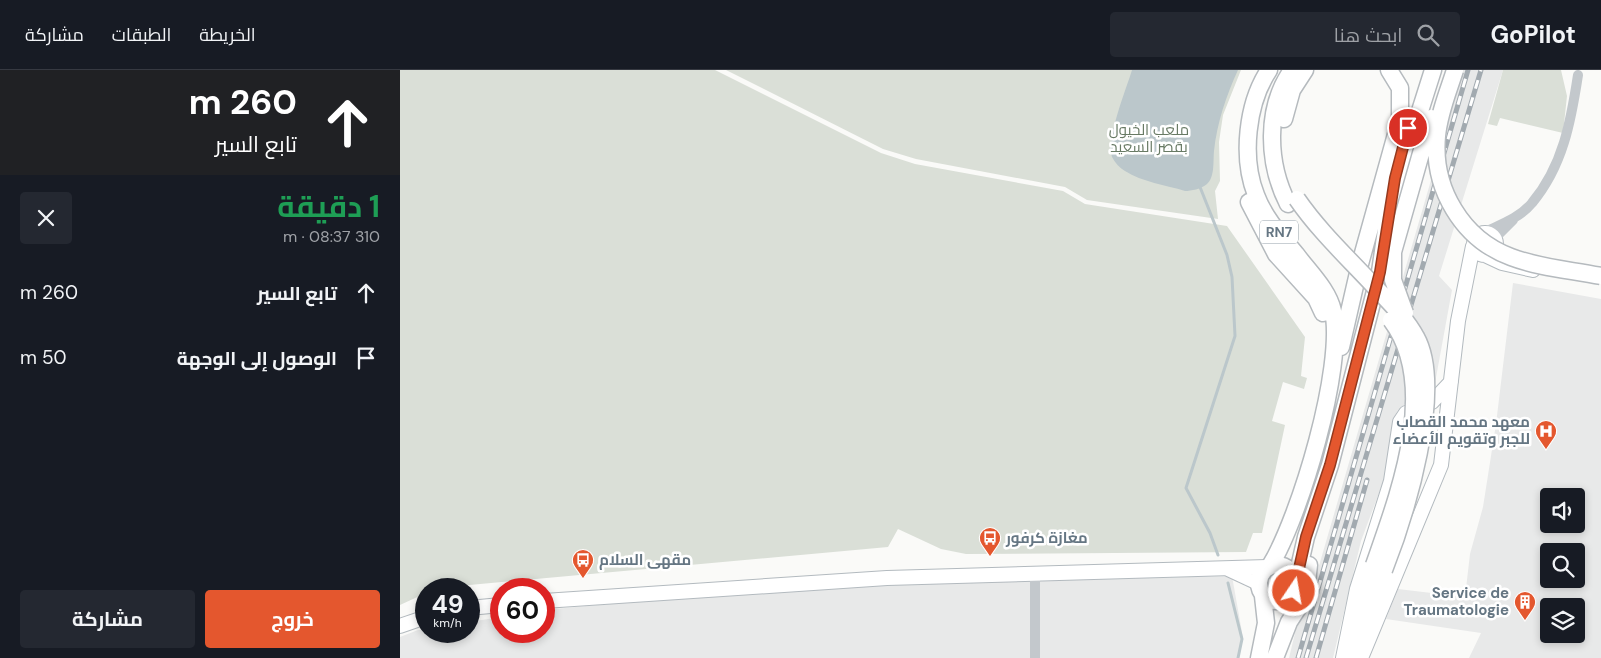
<!DOCTYPE html>
<html lang="ar">
<meta charset="utf-8">
<style>
body{margin:0;font-family:"DM Sans",Cairo,sans-serif;background:#242831;color:#f1f3f6;direction:rtl;height:100vh;display:flex;flex-direction:column;font-size:19px;white-space:nowrap}
*{box-sizing:border-box;margin:0}
p{font-size:16px;color:#9ea1a6}
.icon{flex:none;width:28px;height:28px;fill:none;stroke:currentColor;stroke-width:2;stroke-linecap:round;stroke-linejoin:round}
.map{position:relative;flex:1;overflow:hidden;direction:ltr}
.side{display:flex;flex-direction:column;background:#171b24;width:400px}
.side>*{flex:none}
.top-card{background:#202124;color:#fff;overflow:hidden}
.controls{position:absolute;left:1140px;top:418px;display:grid;gap:10px}
.controls a{display:grid;place-items:center;width:45px;height:45px;border-radius:5px;background:#171b24;box-shadow:0 2px 8px #0003;font-size:25px}
.speed{position:absolute;left:15px;top:508px;display:flex;gap:10px;font-size:25px;font-weight:700;text-align:center}
.speed>*{display:grid;place-content:center;width:65px;height:65px;border-radius:50%;background:#171b24;box-shadow:0 2px 8px #0003;line-height:1}
.speed small{font-size:12px;font-weight:400}
.speed .limit{border:8px solid #d22;background:#fff;color:#111}
.pin{position:absolute;display:grid;place-items:center;width:42px;height:42px;color:#fff;margin:-21px;border:2px solid #fff;border-radius:50%;box-shadow:0 1px 5px #0007}
.me{position:absolute;width:55px;margin:-28px;rotate:12deg;stroke-linejoin:round;filter:drop-shadow(0 0 4px #0008)}
.turn{display:flex;align-items:center;gap:18px;height:105px;padding:0 20px;font-size:22px}
.turn .icon{width:65px;height:65px;stroke-width:2.5}
.turn b{display:block;font-size:35px;line-height:42px}
.round{display:grid;place-items:center;flex:none;width:52px;height:52px;border-radius:5px;background:#242831}
.overview{display:flex;align-items:center;justify-content:space-between;height:85px;padding:0 20px}
h1{font-size:30px;font-weight:700;line-height:38px;color:#1e9e55}
.primary-button{display:flex;gap:10px;margin-top:auto;padding:10px 20px}
.primary-button a{flex:1;height:58px;border-radius:5px;background:#e4572e;color:#fff;font-size:20px;font-weight:700;line-height:58px;text-align:center}
.primary-button a+a{background:#242831;color:#f1f3f6}
ul{padding:0;list-style:none}
li{display:flex;align-items:center;gap:15px;height:65px;padding:0 20px}
li div{flex:1}
li b{display:block;font-size:19px}
li em{font-style:normal}
header{display:flex;align-items:center;gap:30px;box-sizing:border-box;height:70px;padding:0 25px;background:#171b24;border-bottom:1px solid #363941}
header strong{font-size:24px}
nav{display:flex;gap:28px;margin-inline-start:auto;font-size:18px}
.search{width:350px;height:45px;background:#242831;display:flex;align-items:center;gap:12px;box-sizing:border-box;padding:0 18px;border-radius:5px;color:#9ea1a6;font-size:19px}
main{display:flex;flex:1;min-height:0}
.map>svg:first-child{display:block}
.built{fill:#e8e9e9;fill-rule:evenodd}
.green{fill:#dadfd7}
.water{fill:#bbc7cb}
.lines{fill:none;stroke-linecap:round;stroke-linejoin:round}
.stream{stroke:#bbc7cb;stroke-width:3}
.secondary-casing{stroke:#b3babf;stroke-width:16}
.primary-casing{stroke:#b5babe;stroke-width:19}
.street{stroke:#c3c8cc;stroke-width:10}
.secondary{stroke:#fff;stroke-width:14}
.primary{stroke:#fff;stroke-width:16}
.rail-casing{stroke:#a2aab0;stroke-width:5}
.rail{stroke:#fff;stroke-width:3;stroke-dasharray:9;stroke-linecap:butt}
.primary-bridge-casing{stroke:#b5babe;stroke-width:19;stroke-linecap:butt}
.primary-bridge{stroke:#fff;stroke-width:16}
.route-casing{stroke:#94391e;stroke-width:12}
.route{stroke:#e4572e;stroke-width:9}
.labels{text-anchor:middle;dominant-baseline:central;stroke-width:5;stroke-linejoin:round;paint-order:stroke}
.shield{fill:#fff;stroke:#939fa8;stroke-width:1}
.shield-label{font-size:14px;font-weight:bold;fill:#657683}
.park-label{font-size:15px;fill:#687a64;stroke:#fff}
.poi-label{font-size:15px;font-weight:bold;fill:#657683;stroke:#fff;text-anchor:end}
</style>
<header>
<strong>GoPilot</strong>
<div class="search"><svg class="icon" aria-label="search" viewBox="0 0 24 24"><circle cx="10" cy="10" r="6"/><path d="M15 15l6 6"/></svg>ابحث هنا</div>
<nav><a>الخريطة</a><a>الطبقات</a><a>مشاركة</a></nav>
</header>
<main>
<div class="map">
<svg width="1201" height="588" viewBox="0 0 1201 588">
<rect width="100%" height="100%" fill="#fafaf8"/>
<path class="built" d="M1063,0H1103L1039,206L1052,220L1033,324L1005,334L998,340L993,349L985,407L961,471L933,588H889L896,559L905,544Z
M1113,213L1201,229V588H1069L1081,563L986,549L998,519L1065,527L1070,484L1083,437L1096,354ZM1149,426H1176V454H1149ZM1149,481H1176V509H1149ZM1149,536H1176V564H1149Z
M832,506L843,568L839,588H0V567L18,560L69,561V552L101,547V561H144V540L399,516Z"/>
<path class="green" d="M0,0H315L481,83L515,94L663,121L685,134L827,156L905,267L901,306L907,308L904,319L883,312L872,351L885,355L862,463H853L846,482L566,484L541,479L498,459L488,477L26,519V523L0,535Z
M326,0H841L823,45L819,72L820,111L815,121L818,149L687,130L665,117L516,89L483,79Z
M1103,0H1161L1167,26L1163,63L1100,48L1097,56L1088,54Z"/>
<path class="water" d="M732,0H838C826,26 817,53 814,81C813,91 815,107 807,114C801,119 791,121 785,121C766,115 742,112 725,101C720,98 715,93 712,87C706,68 726,20 732,0Z"/>
<g class="lines">
<path class="stream" d="M800,117L827,185L832,207L835,266L786,418L810,463L818,485
M828,513L842,569L838,588"/>
<g class="secondary-casing">
<path id="secondary" d="M1074 174a11 11 0 1 1 22 0a11 11 0 1 1-22 0Z
M1087,186L1102,193L1133,200
M828,499L858,513
M144,531L487,508L867,497
M69,538L101,535
M0,556L26,547
M943,588L957,519L991,411L1000,352L1006,343L1032,332L1051,312
M961,588L1041,395L1058,251L1073,176"/>
</g>
<g class="primary-casing">
<path id="primary" d="M869,0C847,33 841,87 856,125C864,147 881,166 896,184C909,202 928,219 933,241C945,296 900,447 870,496
M884,49L892,20L905,0
M849,132L876,184L916,228L923,243
M888,134C867,93 865,38 892,0
M941,277L960,194L1000,50V18L989,0
M859 513a18 18 0 1 1 36 0a18 18 0 1 1-36 0Z
M895,515L906,467L930,395L980,202L989,139L1033,0
M955,545L974,495
M859,588L866,553L863,526
M875,588L889,552L902,532L906,520L909,495
M953,588L964,551L984,500"/>
</g>
<path class="street" d="M1083,163C1099,155 1120,148 1132,133C1163,96 1171,51 1178,5
M1095,168L1113,150
M635,588V504"/>
<use href="#secondary" class="secondary"/>
<use href="#primary" class="primary"/>
<g class="rail-casing">
<path id="rail" d="M898,588L1068,0
M906,588L1081,0
M916,588L967,410"/>
</g>
<use href="#rail" class="rail"/>
<g class="primary-bridge-casing">
<path id="primary-bridge" d="M1055,0C1048,22 1039,43 1037,66C1032,118 1062,169 1111,187C1140,198 1172,200 1201,206
M897,129C919,161 948,188 975,217C989,232 1006,248 1016,267C1045,319 1005,447 984,500
M1005,243L993,210V182L1031,48
M974,495C998,426 1041,316 991,250"/>
</g>
<use href="#primary-bridge" class="primary-bridge"/>
</g>
<g class="lines">
<g class="route-casing">
<path id="route" d="M894,521L906,467L930,395L980,202L995,108L1008,58"/>
</g>
<use href="#route" class="route"/>
</g>
<defs>
<g id="hospital-pin" transform="scale(1.125)"><path d="M0 17L-7.5 6A9.5 9.5 0 1 1 7.5 6Z" fill="#e4572e" stroke="#fff"/><path d="M-5-5h3v3.5h4V-5h3V5h-3V1.5h-4V5h-3Z" fill="#fff"/></g>
<g id="bus-pin" transform="scale(1.125)"><path d="M0 17L-7.5 6A9.5 9.5 0 1 1 7.5 6Z" fill="#e4572e" stroke="#fff"/><path d="M-5-6H5V4H4V6H2V4H-2V6H-4V4H-5ZM-3.5-4V0h7V-4ZM-3.5 1.2v1.5H-2V1.2ZM2 1.2v1.5H3.5V1.2Z" fill="#fff"/></g>
<g id="building-pin" transform="scale(1.125)"><path d="M0 17L-7.5 6A9.5 9.5 0 1 1 7.5 6Z" fill="#e4572e" stroke="#fff"/><path d="M-4-6H4V6H1V3H-1V6H-4ZM-2.5-4.3h1.7v1.8h-1.7ZM.8-4.3h1.7v1.8H.8ZM-2.5-1h1.7V.8h-1.7ZM.8-1h1.7V.8H.8Z" fill="#fff"/></g>
</defs>
<g fill-rule="evenodd">
<use href="#hospital-pin" x="1146" y="361"/>
<use href="#bus-pin" x="590" y="468"/>
<use href="#bus-pin" x="183" y="490"/>
<use href="#building-pin" x="1125" y="532"/>
</g>
<g class="labels">
<rect class="shield" x="860" y="150.5" width="38" height="23" rx="4"/>
<g class="shield-label">
<text x="879" y="162">RN7</text>
</g>
<g class="park-label">
<text x="749" y="60">ملعب الخيول<tspan x="749" dy="17">بقصر السعيد</tspan></text>
</g>
<g class="poi-label">
<text x="1130" y="352">معهد محمد القصاب<tspan x="1130" dy="17">للجبر وتقويم الأعضاء</tspan></text>
<text x="606" y="468" text-anchor="start">مغازة كرفور</text>
<text x="199" y="490" text-anchor="start">مقهى السلام</text>
<text x="1109" y="523">Service de<tspan x="1109" dy="17">Traumatologie</tspan></text>
</g>
</g>
</svg>
<div class="controls">
<a><svg class="icon" aria-label="sound" viewBox="0 0 24 24"><path d="M4 9h4l5-4v14l-5-4H4zM17 9q2 3 0 6"/></svg></a>
<a><svg class="icon" aria-label="search" viewBox="0 0 24 24"><circle cx="10" cy="10" r="6"/><path d="M15 15l6 6"/></svg></a>
<a><svg class="icon" aria-label="layers" viewBox="0 0 24 24"><path d="M12 4l9 5-9 5-9-5zM3 14l9 5 9-5"/></svg></a>
</div>
<div class="speed"><div>49<small>km/h</small></div><div class="limit">60</div></div>
<div class="pin" style="left:1008px;top:58px;background:#d93025"><svg class="icon" aria-label="arrive" viewBox="0 0 24 24"><path d="M6 21V4h12l-3 4 3 4H6"/></svg></div>
<svg class="me" style="left:894px;top:521px" viewBox="-20 -20 40 40"><circle r="17" fill="#e4572e" stroke="#fff" stroke-width="3"/><path d="M0-11L8 9 0 5-8 9z" fill="#fff"/></svg>
</div>
<section class="side">
<div class="top-card">
<div class="turn"><svg class="icon" aria-label="ahead" viewBox="0 0 24 24"><path d="M12 20V5M6 11l6-6 6 6"/></svg><div><b>260 m</b>تابع السير</div></div>
</div>
<div class="overview"><div><h1>1 دقيقة</h1><p>310 m · 08:37</p></div><a class="round"><svg class="icon" aria-label="close" viewBox="0 0 24 24"><path d="M6 6l12 12M18 6L6 18"/></svg></a></div>
<ul>
<li><svg class="icon" aria-label="ahead" viewBox="0 0 24 24"><path d="M12 20V5M6 11l6-6 6 6"/></svg><div><b>تابع السير</b></div><em>260 m</em></li>
<li><svg class="icon" aria-label="arrive" viewBox="0 0 24 24"><path d="M6 21V4h12l-3 4 3 4H6"/></svg><div><b>الوصول إلى الوجهة</b></div><em>50 m</em></li>
</ul>
<div class="primary-button"><a>خروج</a><a>مشاركة</a></div>
</section>
</main>
